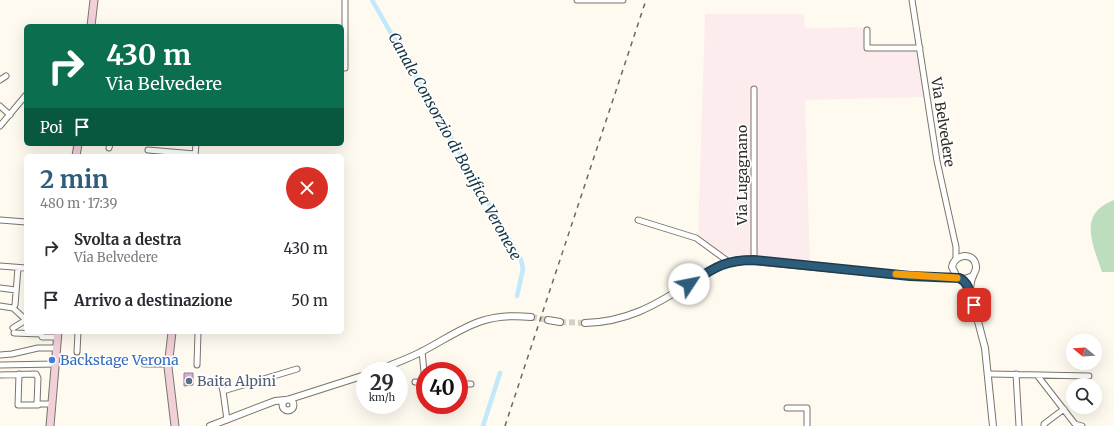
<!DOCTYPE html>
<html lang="it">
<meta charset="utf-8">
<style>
body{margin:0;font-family:Merriweather,serif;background:#f7f7f7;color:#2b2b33;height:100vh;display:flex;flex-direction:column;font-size:15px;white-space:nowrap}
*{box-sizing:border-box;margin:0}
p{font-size:13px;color:#7c7c81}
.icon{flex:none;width:22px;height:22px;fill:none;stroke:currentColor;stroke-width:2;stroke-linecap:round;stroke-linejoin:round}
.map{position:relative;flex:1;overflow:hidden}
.sheet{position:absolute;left:24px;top:154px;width:320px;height:180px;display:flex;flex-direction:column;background:#fff;border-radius:6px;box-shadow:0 4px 16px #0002}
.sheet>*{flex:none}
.top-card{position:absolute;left:24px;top:24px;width:320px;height:122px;border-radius:6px;box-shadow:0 4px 16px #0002;background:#0b6e4f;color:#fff;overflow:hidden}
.needle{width:26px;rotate:288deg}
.tools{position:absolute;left:1066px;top:334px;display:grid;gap:8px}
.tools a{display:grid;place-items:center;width:36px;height:36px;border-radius:50%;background:#fff;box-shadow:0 4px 16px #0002;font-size:20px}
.speed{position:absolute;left:356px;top:362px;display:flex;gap:8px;font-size:20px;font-weight:700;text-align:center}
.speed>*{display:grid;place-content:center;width:52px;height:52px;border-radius:50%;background:#fff;box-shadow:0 4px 16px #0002;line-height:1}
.speed small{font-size:10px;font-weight:400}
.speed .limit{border:6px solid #d22;background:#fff;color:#111}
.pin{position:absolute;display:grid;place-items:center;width:34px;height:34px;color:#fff;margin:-17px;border-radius:8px;box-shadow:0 2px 6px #0006}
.me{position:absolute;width:44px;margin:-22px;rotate:56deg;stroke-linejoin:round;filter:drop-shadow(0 0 3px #0008)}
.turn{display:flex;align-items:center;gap:14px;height:84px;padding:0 16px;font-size:18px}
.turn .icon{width:52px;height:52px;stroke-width:2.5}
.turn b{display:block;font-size:28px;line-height:34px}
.then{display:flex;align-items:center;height:38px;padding:0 16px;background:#0003;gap:8px;font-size:15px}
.round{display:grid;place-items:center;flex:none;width:42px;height:42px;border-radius:21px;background:#f7f7f7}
.overview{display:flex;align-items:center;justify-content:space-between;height:68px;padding:0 16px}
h1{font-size:24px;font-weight:700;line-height:30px;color:#2d5d7b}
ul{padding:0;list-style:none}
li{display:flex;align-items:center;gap:12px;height:52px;padding:0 16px}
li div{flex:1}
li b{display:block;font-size:15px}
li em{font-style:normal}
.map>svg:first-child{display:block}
.industrial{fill:#fcecee}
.green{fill:#bdddbf}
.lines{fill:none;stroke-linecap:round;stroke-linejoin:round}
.canal{stroke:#c1e8fb;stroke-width:4.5}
.building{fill:#daacd8;stroke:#8d838d}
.tertiary-tunnel{stroke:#d5d1c7;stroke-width:6;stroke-dasharray:6 3;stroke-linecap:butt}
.minor-casing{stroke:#7a7569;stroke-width:7}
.tertiary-casing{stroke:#7a7569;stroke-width:8}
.secondary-casing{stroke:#7a7569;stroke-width:9}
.minor{stroke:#fff;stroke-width:5}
.tertiary{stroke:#fff;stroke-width:6}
.secondary{stroke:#f1d0d9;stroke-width:7}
.rail{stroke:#6c6962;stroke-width:1.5;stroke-dasharray:5 5;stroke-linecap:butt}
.route-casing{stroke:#1d3c50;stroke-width:10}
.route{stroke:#2d5d7b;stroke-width:7}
.slow{stroke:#f59e0b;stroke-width:7}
.shop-dot{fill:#3f7fe0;stroke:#fff;stroke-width:1.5}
.service-dot{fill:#5c6f8a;stroke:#fff;stroke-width:1.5}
.labels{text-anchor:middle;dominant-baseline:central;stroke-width:3.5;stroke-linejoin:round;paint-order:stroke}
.street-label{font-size:14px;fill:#2f2d27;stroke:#fff}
.shop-label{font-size:14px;fill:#366cbe;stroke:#fff;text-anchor:start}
.service-label{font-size:14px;fill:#4e5e75;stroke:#fff;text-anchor:start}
.water-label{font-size:15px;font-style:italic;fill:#153442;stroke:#fff}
</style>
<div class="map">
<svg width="1114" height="426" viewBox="0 0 1114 426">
<rect width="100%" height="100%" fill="#fffaef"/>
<path class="industrial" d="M705,14H804L805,28L868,27V46H918L924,97L805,100L810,263L733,257L721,252L698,237Z"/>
<path class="green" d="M1114,200V272H1102C1093,245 1077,214 1114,200Z"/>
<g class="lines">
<path class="canal" d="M372,0L521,260L523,269L517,296
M483,426L500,373"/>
</g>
<path class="building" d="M184,373H193V385L184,386Z"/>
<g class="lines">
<path class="tertiary-tunnel" d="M531,317L548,320
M560,322L585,323"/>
<g class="minor-casing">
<path id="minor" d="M577,0H623
M912,0L937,161L956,247V259
M867,30V48H920
M345,68V0
M0,80L6,76
M754,89V260
M0,106L10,115
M0,126L26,95
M109,148L110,144
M148,150L195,154
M195,156L196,144
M0,220L26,222
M638,220L696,238L729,262
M0,266L26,268
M0,288L16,290
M15,305L18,268
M0,306L13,308L26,320
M13,328L26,320
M14,333L41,334L42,337H57
M422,351L425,383
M77,352L78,332
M0,355L12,354L38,348H56
M144,364H168
M0,365L56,364
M197,365L198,332
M19,374L18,405H38
M988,374L1089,376
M1016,374L1019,426
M0,375L36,374L38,378L37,404H51
M1037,375L1075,424L1082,426
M220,380L223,391
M415,382L425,383
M459,384H471
M787,408H807V426
M227,420L223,391L297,369
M1044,426V424L1064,409"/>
</g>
<g class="tertiary-casing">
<path id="tertiary" d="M962,279L970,291L985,348L993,426
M970,291C970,287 971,282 972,278C973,274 977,271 976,266C974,251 954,254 952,267L957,277L965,279L973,276
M548,320L560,322
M585,323C626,322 654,306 687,285C707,273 719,263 742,260L910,276L959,278
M375,371C391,365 408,359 423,351C464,329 481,312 531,317
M290,399L365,375
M282.5 405a5.5 5.5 0 1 1 11 0a5.5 5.5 0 1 1-11 0Z
M210,426L275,401L285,400"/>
</g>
<g class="secondary-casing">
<path id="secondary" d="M91,26L94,0
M76,156L78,144
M172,332L168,367L175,426
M50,426L58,332"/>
</g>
<use href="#minor" class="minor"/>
<use href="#tertiary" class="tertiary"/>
<use href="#secondary" class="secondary"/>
<path class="rail" d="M505,426L646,0"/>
</g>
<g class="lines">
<g class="route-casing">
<path id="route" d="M689,284C714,268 724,260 754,260L910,276L959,278C969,282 971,296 974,305"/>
</g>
<use href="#route" class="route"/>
<path class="slow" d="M896,274L957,278"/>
</g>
<circle class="shop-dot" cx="52" cy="360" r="4"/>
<circle class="service-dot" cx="189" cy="381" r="4"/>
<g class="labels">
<g class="street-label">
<text transform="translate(943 122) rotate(81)">Via Belvedere</text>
<text transform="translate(742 175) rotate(-90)">Via Lugagnano</text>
</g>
<g class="shop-label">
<text x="60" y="360">Backstage Verona</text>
</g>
<g class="service-label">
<text x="197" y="381">Baita Alpini</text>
</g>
<g class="water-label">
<text transform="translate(455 146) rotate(61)">Canale Consorzio di Bonifica Veronese</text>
</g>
</g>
</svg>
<div class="tools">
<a><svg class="needle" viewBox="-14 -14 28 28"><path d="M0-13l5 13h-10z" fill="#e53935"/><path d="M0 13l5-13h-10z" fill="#7c7c81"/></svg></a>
<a><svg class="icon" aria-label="search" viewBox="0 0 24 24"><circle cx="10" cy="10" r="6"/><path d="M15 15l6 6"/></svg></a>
</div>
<div class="speed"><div>29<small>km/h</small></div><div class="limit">40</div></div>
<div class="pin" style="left:974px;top:305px;background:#d93025"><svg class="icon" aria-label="arrive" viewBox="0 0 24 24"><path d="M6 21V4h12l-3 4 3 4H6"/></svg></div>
<svg class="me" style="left:689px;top:284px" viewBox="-20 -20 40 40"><circle r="19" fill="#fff"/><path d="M0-13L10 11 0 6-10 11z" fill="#2d5d7b"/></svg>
<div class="top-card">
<div class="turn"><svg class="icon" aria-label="right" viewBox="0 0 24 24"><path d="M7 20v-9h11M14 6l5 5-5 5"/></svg><div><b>430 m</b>Via Belvedere</div></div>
<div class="then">Poi<svg class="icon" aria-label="arrive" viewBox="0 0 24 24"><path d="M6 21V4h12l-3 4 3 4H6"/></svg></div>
</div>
<section class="sheet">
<div class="overview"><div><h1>2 min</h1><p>480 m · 17:39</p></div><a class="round" style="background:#d93025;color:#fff"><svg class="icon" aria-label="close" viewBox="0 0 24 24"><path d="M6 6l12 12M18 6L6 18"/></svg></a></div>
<ul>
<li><svg class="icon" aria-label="right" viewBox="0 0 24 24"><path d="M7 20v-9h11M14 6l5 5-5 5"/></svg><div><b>Svolta a destra</b><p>Via Belvedere</p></div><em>430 m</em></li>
<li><svg class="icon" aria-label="arrive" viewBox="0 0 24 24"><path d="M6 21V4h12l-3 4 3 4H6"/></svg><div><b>Arrivo a destinazione</b></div><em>50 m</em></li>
</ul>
</section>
</div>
